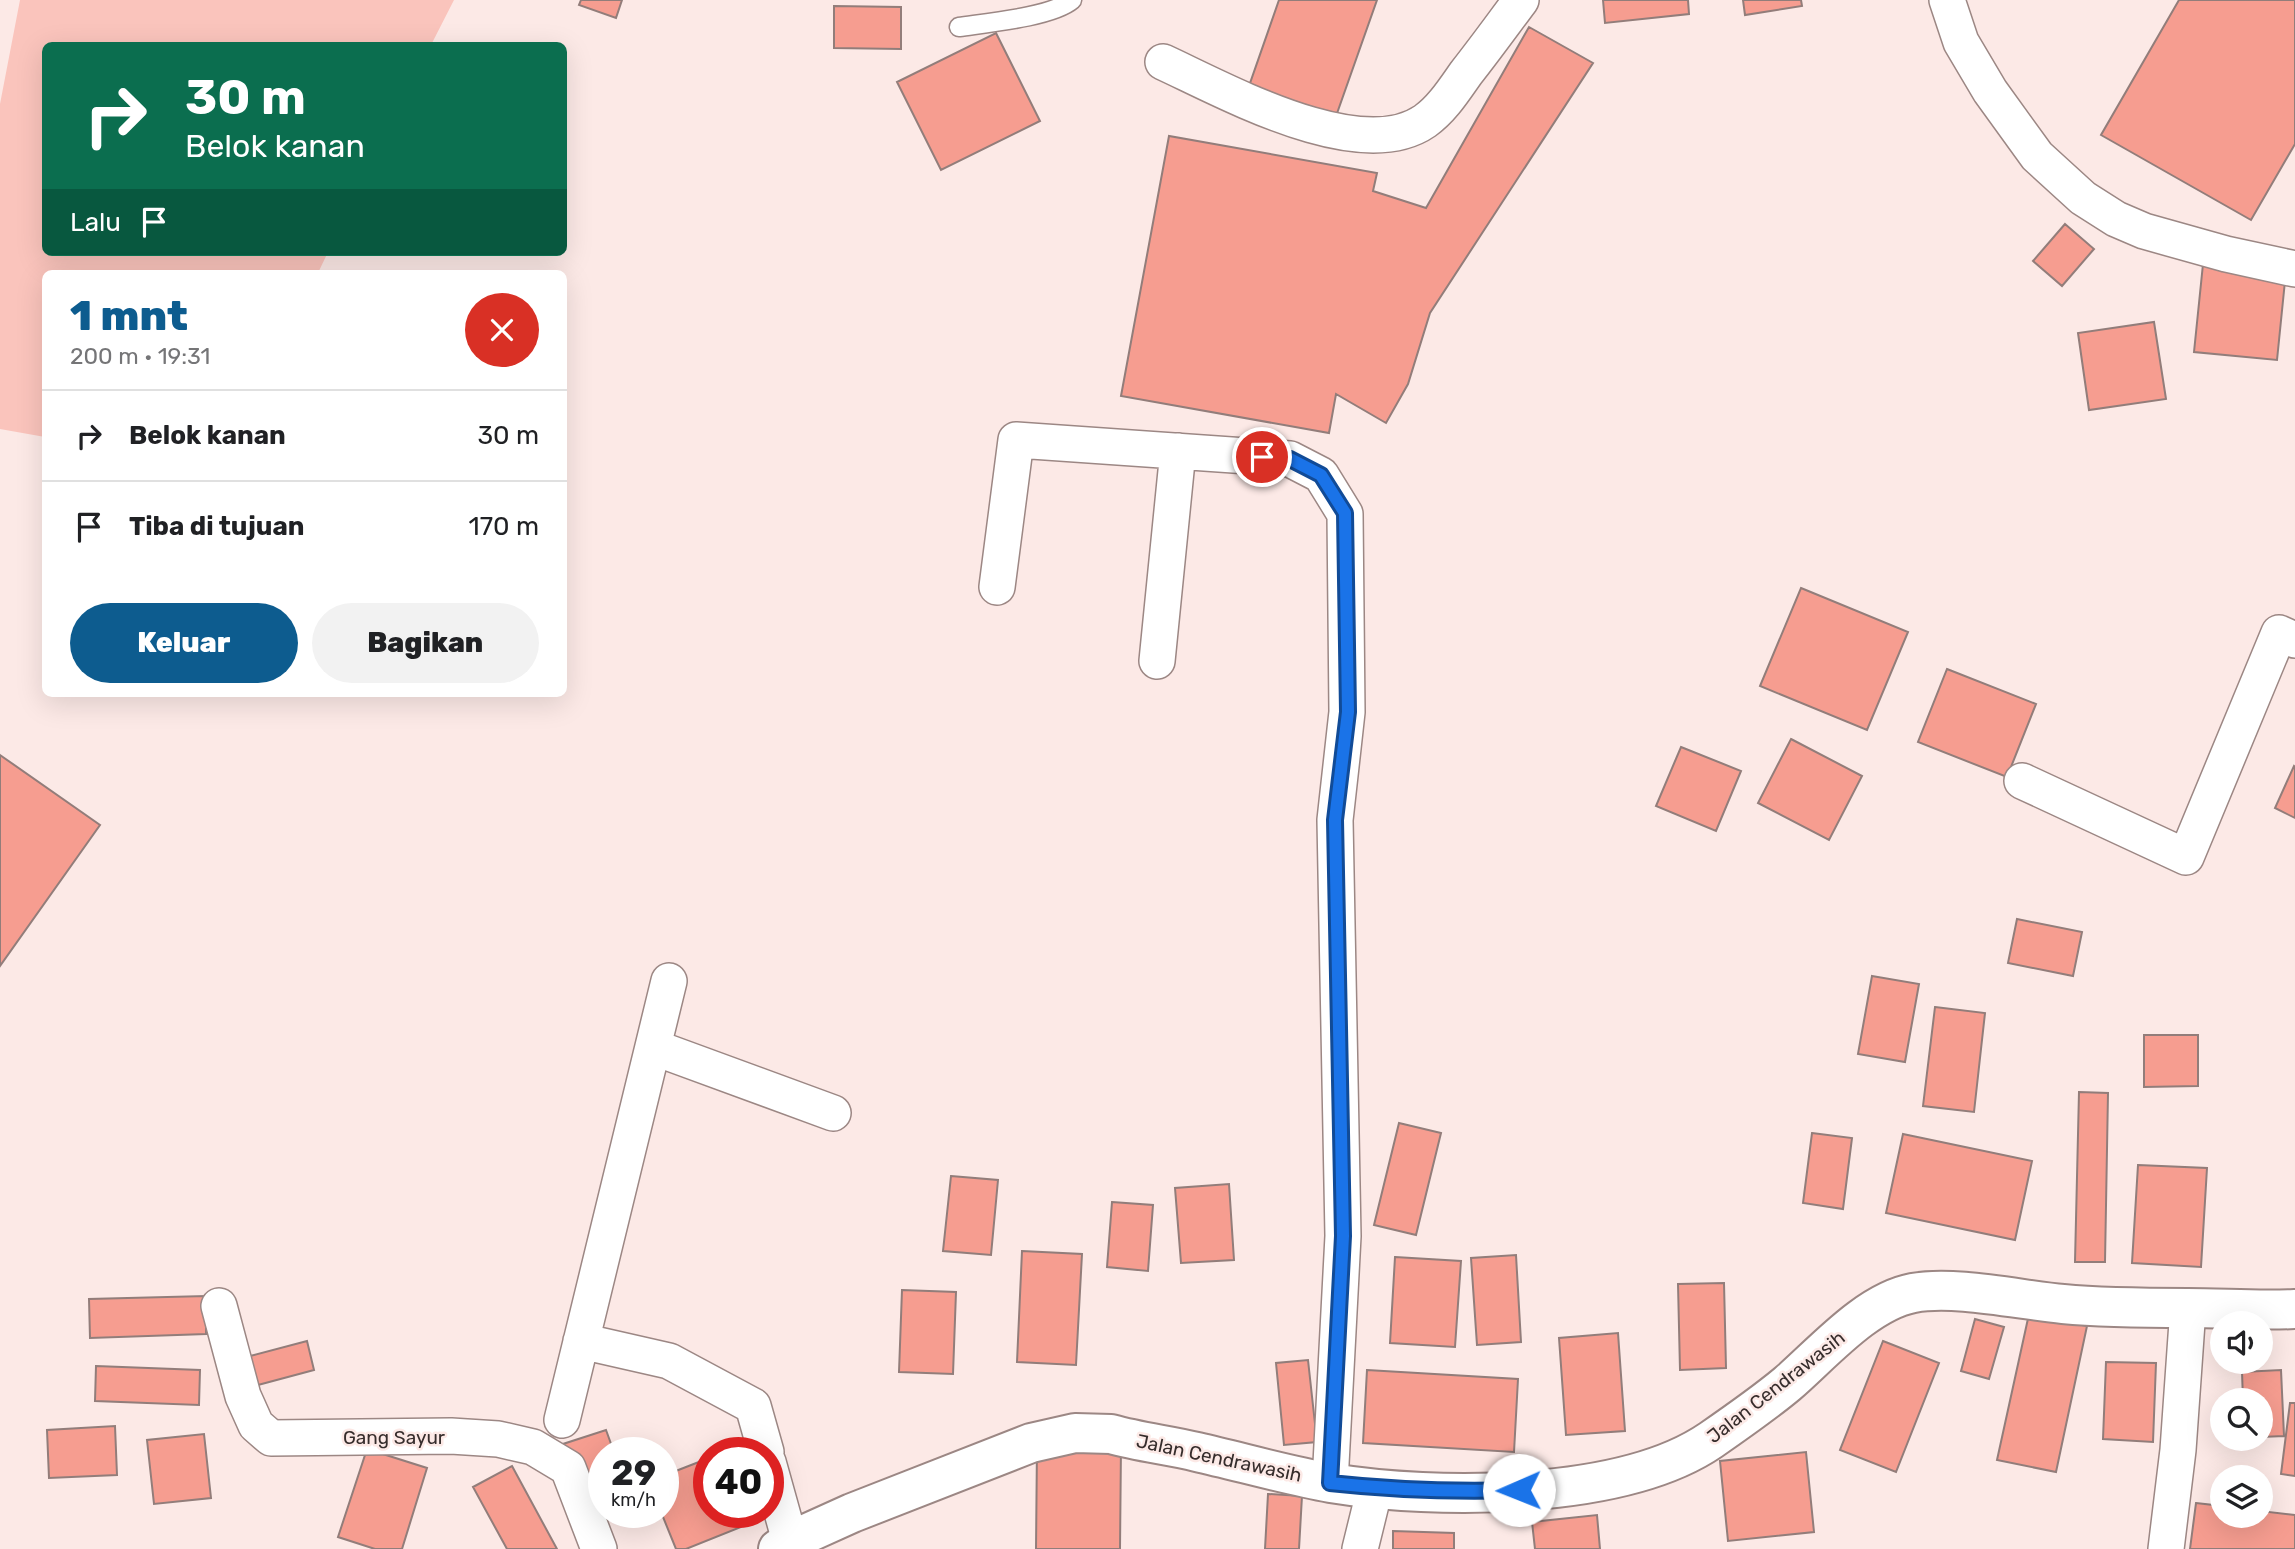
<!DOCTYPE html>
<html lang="id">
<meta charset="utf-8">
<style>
body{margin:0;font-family:Rubik,sans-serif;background:#f2f2f2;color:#202124;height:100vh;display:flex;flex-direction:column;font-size:26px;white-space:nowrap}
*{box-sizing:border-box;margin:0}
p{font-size:23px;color:#757577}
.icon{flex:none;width:38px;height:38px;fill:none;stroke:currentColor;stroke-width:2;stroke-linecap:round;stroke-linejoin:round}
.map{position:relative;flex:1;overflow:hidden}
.drawer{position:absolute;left:42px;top:270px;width:525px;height:427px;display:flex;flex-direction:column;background:#fff;border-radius:10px;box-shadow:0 7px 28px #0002}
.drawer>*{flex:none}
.guide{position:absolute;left:42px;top:42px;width:525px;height:214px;border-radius:10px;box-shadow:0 7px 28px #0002;background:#0b6e4f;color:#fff;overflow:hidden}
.controls{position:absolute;left:2210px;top:1311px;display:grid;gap:14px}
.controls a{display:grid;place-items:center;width:63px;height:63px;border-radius:50%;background:#fff;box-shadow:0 7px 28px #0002;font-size:35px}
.speed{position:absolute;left:588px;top:1437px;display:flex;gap:14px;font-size:35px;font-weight:700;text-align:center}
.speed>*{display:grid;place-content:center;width:91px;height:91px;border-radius:50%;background:#fff;box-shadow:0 7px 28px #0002;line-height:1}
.speed small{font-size:18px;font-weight:400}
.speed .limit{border:10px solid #d22;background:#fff;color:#111}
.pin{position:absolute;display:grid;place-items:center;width:60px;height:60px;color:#fff;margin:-30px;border:4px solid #fff;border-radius:50%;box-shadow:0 2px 7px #0007}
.me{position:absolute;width:77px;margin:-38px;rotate:269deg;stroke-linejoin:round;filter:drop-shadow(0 0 5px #0008)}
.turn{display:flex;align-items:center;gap:24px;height:147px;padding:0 28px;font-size:32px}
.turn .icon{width:91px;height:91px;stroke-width:2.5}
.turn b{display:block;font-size:49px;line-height:60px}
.then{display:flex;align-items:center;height:66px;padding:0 28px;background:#0003;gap:14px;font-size:26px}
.round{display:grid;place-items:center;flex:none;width:74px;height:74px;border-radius:37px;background:#f2f2f2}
.headline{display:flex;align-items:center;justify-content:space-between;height:119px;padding:0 28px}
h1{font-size:42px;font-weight:800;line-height:52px;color:#0d5c8f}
.cta{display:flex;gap:14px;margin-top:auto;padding:14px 28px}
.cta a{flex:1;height:80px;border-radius:42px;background:#0d5c8f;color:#fff;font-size:28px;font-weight:800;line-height:80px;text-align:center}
.cta a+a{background:#f2f2f2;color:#202124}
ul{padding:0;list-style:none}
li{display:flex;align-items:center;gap:21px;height:91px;padding:0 28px;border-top:2px solid #e0e0e0}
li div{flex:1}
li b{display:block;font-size:26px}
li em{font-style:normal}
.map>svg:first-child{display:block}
.green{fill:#fac4bc}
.building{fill:#f69d90;stroke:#927d7a;stroke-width:2}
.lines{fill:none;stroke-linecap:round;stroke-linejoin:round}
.service-casing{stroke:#9c8784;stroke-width:21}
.minor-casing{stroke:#9c8784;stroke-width:38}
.tertiary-casing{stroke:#9c8784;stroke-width:42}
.service{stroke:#fff;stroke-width:18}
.minor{stroke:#fff;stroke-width:35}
.tertiary{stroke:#fff;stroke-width:38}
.route-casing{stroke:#114b97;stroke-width:18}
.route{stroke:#1a73e8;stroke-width:12}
.labels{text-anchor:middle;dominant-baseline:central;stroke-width:5;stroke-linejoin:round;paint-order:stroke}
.street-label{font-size:19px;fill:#362d2c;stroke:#fce9e6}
</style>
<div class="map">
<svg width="2295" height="1549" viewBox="0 0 2295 1549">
<rect width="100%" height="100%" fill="#fce9e6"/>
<path class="green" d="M20,0H454L431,45L46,46V252H328L318,273H46L45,437L0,429V104Z"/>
<path class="building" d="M581,0H622L616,18L579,5Z
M1279,0H1377L1335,119L1248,89Z
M1603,0H1688L1689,14L1605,23Z
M1743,0H1801L1802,6L1745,15Z
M2179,0H2295V144L2251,220L2101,135Z
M834,6L901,7V49L834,48Z
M1529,27L1593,63L1430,313L1408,384L1386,423L1336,394L1329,433L1121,396L1169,136L1377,173L1373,191L1426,208Z
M996,33L1040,121L941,170L897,82Z
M2065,224L2094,249L2062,286L2033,261Z
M2203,264L2286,271L2277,360L2194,352Z
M2154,322L2166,399L2089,410L2078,333Z
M1801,588L1908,632L1867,730L1760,686Z
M1947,669L2036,704L2007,777L1918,742Z
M1791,739L1862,776L1829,840L1758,803Z
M1681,747L1741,771L1716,831L1656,806Z
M0,755L100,825L0,966Z
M2294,766L2295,767V818L2275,808Z
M2017,919L2082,932L2073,976L2008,963Z
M1872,976L1919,984L1905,1062L1858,1054Z
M1935,1007L1985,1013L1974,1112L1923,1106Z
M2144,1035H2198V1086L2144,1087Z
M2079,1092L2108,1093L2105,1262H2075Z
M1399,1123L1441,1133L1416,1235L1374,1225Z
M1812,1133L1852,1138L1843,1209L1803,1203Z
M1903,1134L2032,1161L2015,1240L1886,1213Z
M2138,1165L2207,1168L2201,1267L2132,1263Z
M951,1176L998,1180L991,1255L943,1251Z
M1229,1184L1234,1260L1181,1263L1175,1188Z
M1112,1202L1153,1205L1148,1271L1107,1267Z
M1022,1251L1082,1254L1076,1365L1017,1362Z
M1516,1255L1521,1342L1477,1345L1471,1258Z
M1395,1257L1461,1261L1455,1347L1390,1343Z
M1724,1283L1726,1368L1680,1370L1678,1284Z
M902,1290L956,1292L953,1374L899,1372Z
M206,1296V1334L90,1338L89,1299Z
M2029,1314L2087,1326L2056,1472L1997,1460Z
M1975,1319L2004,1327L1989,1379L1961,1371Z
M1618,1333L1625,1431L1566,1435L1559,1338Z
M307,1341L314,1370L258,1385L250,1356Z
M1883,1341L1939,1363L1896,1472L1840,1450Z
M1308,1360L1317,1442L1284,1445L1276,1363Z
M2106,1362L2156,1363L2153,1442L2103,1439Z
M96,1366L200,1370L199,1405L95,1401Z
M1367,1370L1518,1379L1514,1452L1363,1443Z
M2281,1370L2284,1436L2261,1437V1400H2243L2242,1372Z
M2290,1403H2295V1476L2281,1474Z
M115,1426L117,1475L49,1478L47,1430Z
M606,1430L614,1452H604V1512H616L590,1521L563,1444Z
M204,1434L211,1498L154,1504L147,1440Z
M1037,1445H1121L1120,1549H1036Z
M367,1449L427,1468L402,1549H375L338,1537Z
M1806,1452L1814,1532L1728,1541L1720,1461Z
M709,1458V1512H735L741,1527L686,1549H676L661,1512H663V1476Z
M512,1466L557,1549H507L473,1487Z
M1268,1494L1302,1496L1299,1549H1265Z
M2196,1503L2222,1506V1516H2261V1511L2295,1515V1549H2190Z
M1597,1515L1600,1549H1535L1532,1522Z
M1393,1531L1454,1533V1549H1393Z"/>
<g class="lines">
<g class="service-casing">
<path id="service" d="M959,27C986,23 1052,17 1072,0"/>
</g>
<g class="minor-casing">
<path id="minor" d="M1947,0L1961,42L1990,91L2037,156L2083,198L2116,219L2144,231L2226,254L2295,269
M1163,62C1226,91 1360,166 1425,121C1442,109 1454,90 1466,73C1485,49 1503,24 1521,0
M997,587L1016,440L1290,459L1321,475L1345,514L1347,712L1335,820L1343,1236L1330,1483
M1157,661L1178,451
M2022,781L2186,857L2279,633L2295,640
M653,1047L833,1113
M219,1306L243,1396L256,1425L271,1438L451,1436L498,1439L533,1447L568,1468L599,1549
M581,1341L669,1361L753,1406L766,1452
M562,1420L669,981
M768,1462L790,1541
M1360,1549L1375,1488
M2166,1549L2178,1450L2188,1308"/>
</g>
<g class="tertiary-casing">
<path id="tertiary" d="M778,1549L790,1541L852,1513L1031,1443L1075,1433L1111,1434C1139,1442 1168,1445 1197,1452C1241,1462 1286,1475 1331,1483C1435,1500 1622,1501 1711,1440C1737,1422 1763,1404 1787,1384C1822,1354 1866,1302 1913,1293C1954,1285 2020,1300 2063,1304C2105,1308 2147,1308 2188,1308C2224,1308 2259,1311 2295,1309"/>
</g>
<use href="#service" class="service"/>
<use href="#minor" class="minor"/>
<use href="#tertiary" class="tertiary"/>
</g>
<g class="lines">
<g class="route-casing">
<path id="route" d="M1262,457L1290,459L1321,475L1345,513L1348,712L1335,820L1343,1236L1330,1483C1394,1490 1455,1492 1519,1490"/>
</g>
<use href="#route" class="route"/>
</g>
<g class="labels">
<g class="street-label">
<text transform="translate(1776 1387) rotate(-38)">Jalan Cendrawasih</text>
<text x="394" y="1437">Gang Sayur</text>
<text transform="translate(1219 1458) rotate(12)">Jalan Cendrawasih</text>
</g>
</g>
</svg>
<div class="controls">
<a><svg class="icon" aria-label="sound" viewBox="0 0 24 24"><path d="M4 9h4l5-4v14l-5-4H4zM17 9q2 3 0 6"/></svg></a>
<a><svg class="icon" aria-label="search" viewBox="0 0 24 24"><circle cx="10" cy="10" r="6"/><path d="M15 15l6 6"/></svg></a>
<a><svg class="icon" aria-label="layers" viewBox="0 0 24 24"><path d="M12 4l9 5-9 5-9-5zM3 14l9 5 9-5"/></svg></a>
</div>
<div class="speed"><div>29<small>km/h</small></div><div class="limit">40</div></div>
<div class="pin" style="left:1262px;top:457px;background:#d93025"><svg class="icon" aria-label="arrive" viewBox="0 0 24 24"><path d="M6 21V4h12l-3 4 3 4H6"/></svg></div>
<svg class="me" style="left:1519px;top:1490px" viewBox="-20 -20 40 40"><circle r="19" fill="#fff"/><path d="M0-13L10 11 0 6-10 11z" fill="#1a73e8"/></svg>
<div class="guide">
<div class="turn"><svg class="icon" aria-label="right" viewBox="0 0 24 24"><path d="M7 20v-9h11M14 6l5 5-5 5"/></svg><div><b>30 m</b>Belok kanan</div></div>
<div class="then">Lalu<svg class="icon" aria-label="arrive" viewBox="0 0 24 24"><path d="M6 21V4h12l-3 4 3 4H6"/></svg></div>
</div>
<section class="drawer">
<div class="headline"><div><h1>1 mnt</h1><p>200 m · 19:31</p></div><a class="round" style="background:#d93025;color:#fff"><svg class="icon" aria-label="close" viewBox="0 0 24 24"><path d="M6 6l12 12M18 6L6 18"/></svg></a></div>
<ul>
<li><svg class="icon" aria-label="right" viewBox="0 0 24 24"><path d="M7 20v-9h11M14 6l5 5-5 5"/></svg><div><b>Belok kanan</b></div><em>30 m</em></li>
<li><svg class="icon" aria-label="arrive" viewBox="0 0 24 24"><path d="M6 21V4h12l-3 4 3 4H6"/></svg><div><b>Tiba di tujuan</b></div><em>170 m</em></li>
</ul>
<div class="cta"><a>Keluar</a><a>Bagikan</a></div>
</section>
</div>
